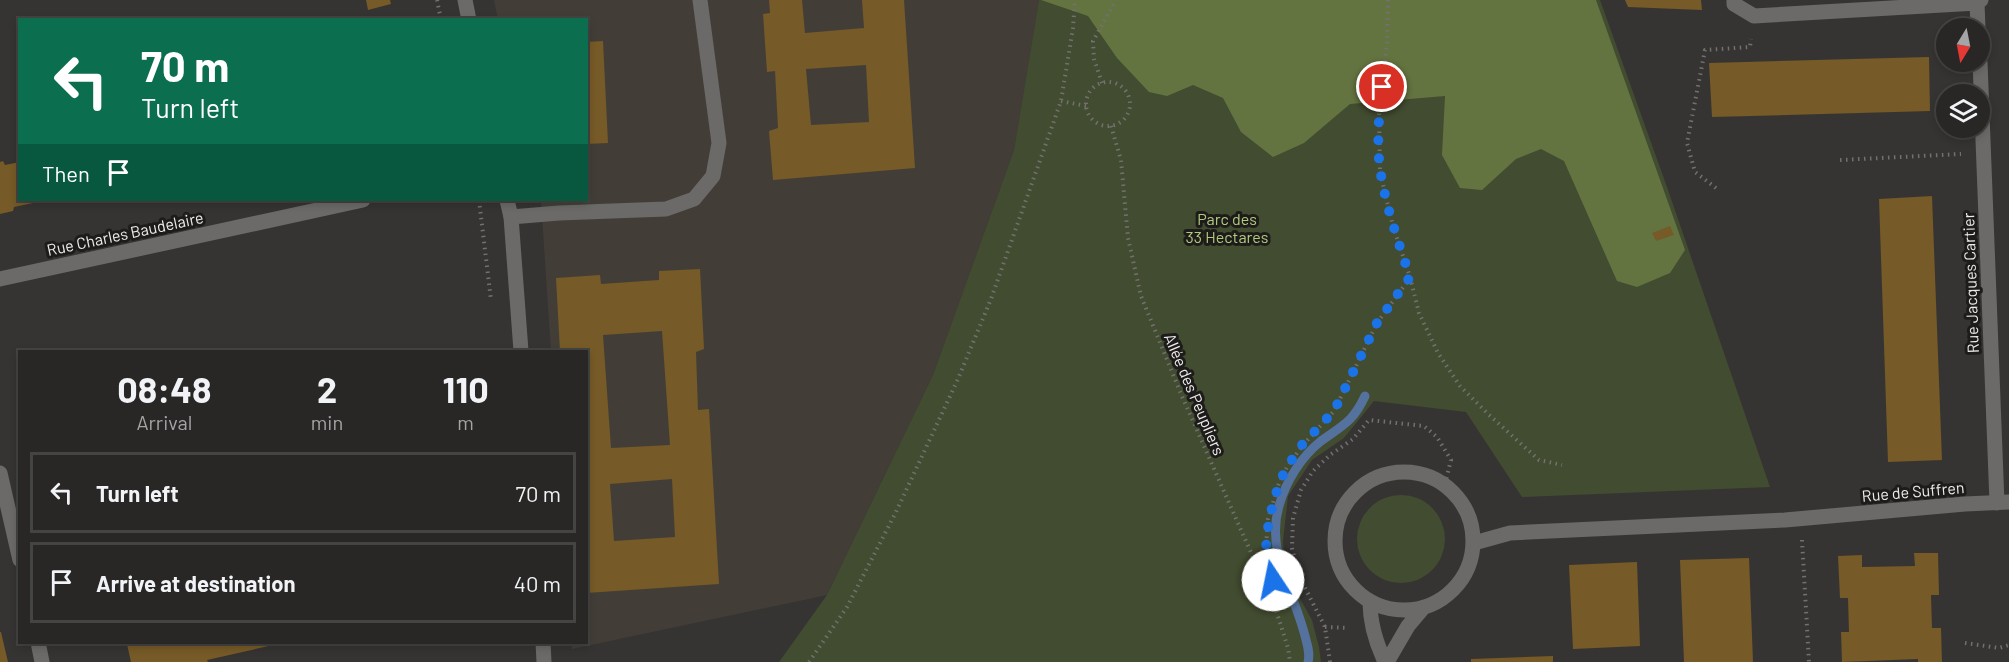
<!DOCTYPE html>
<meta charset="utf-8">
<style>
body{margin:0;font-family:Barlow,sans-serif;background:#302f2e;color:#f1f3f6;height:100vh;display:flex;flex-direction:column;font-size:22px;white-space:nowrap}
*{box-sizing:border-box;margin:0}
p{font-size:20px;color:#a5a5a7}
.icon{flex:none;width:33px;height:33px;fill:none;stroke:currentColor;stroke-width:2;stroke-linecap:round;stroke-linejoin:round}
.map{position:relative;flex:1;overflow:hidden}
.sheet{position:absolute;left:18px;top:350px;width:570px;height:294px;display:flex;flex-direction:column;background:#282726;border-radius:0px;box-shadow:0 3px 9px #0003,0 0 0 2px #444443}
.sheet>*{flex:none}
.banner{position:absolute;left:18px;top:18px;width:570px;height:183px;border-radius:0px;box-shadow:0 3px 9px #0003,0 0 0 2px #444443;background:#0b6e4f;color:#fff;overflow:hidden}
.needle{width:39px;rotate:190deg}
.controls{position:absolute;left:1936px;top:18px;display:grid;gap:12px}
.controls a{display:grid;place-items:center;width:54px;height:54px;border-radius:50%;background:#282726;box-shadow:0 3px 9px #0003,0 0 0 2px #444443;font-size:30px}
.pin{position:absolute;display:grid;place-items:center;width:51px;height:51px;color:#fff;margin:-26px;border:3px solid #fff;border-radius:50%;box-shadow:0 2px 6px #0007}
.me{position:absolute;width:66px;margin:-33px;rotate:349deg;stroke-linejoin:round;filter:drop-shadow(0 0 4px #0008)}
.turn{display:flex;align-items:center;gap:21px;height:126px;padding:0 24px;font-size:27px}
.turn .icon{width:78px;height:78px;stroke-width:2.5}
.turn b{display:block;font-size:42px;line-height:51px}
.then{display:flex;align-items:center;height:57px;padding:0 24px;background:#0003;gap:12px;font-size:22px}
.eta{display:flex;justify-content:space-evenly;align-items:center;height:102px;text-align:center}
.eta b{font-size:36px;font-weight:700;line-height:42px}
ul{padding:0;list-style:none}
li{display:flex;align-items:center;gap:18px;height:81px;margin:0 12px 9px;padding:0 12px;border:3px solid #444443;border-radius:0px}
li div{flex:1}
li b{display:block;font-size:22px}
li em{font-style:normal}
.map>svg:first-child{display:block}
.built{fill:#423e37}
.green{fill:#424c30}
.forest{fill:#647440}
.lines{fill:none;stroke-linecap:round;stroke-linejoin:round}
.stream{stroke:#55719d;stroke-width:9}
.building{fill:#765a27;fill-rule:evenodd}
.path{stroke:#72716f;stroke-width:4;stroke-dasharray:1.5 4.5;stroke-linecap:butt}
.service{stroke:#6b6a69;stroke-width:15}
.minor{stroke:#6b6a69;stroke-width:15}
.route{stroke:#1a73e8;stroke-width:10;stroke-dasharray:0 18}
.labels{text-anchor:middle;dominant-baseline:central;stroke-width:6;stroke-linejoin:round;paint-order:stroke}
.park-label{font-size:16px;fill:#b1cb7c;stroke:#1d1c1b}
.street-label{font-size:16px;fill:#edeceb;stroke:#1d1c1b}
</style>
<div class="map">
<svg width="2009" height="662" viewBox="0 0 2009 662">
<rect width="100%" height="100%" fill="#363432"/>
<path class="built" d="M494,0H1039L1014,150L933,375L827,595L572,649L571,642H586V351H551L541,200H586V20L498,19Z"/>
<path class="green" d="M1039,0H1600L1667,187L1770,487L1522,497L1466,412L1374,401L1344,438L1312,460L1288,496L1283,541L1285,561L1293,586L1312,620L1319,647L1321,662H779L827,595L933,375L1014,150Z
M1357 539a44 44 0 1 1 88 0a44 44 0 1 1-88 0Z"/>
<path class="forest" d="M1041,0H1596L1685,250L1670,273L1637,287L1617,281L1564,161L1541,149L1516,159L1482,190L1460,188L1442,155L1445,96L1350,104L1304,143L1273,157L1241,132L1223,98L1193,85L1167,96L1149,92L1117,58L1088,16Z"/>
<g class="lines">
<path class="stream" d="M1308,662C1310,654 1308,647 1306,640C1296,595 1265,553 1279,506C1286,481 1301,457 1321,441C1343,425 1353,422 1365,396"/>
</g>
<path class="building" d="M366,0H390L391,4L368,10Z
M769,0H802L805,33L864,28L862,0H904L915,168L773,180L769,131L778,128L775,71L767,72L763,14L770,13ZM866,65L869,122L811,125L806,69Z
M1625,0H1701L1702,10L1628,7Z
M603,41L608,143L586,144V42Z
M1929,57L1930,111L1712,117L1709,63Z
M3,161L5,165L20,162V200H38V202L14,207L13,211L0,214V162Z
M1932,196L1942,460L1888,462L1879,199Z
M1670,226L1674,235L1656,241L1652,233Z
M700,269L704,349L696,352L698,410L709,409L719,584L586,593V351H560L556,278L600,275L601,284L659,280V271ZM662,331L670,445L611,448L603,335ZM672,479L675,537L614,541L610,484Z
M1914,553H1938L1939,595H1931L1932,628H1941L1942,662H1918V659L1842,662L1841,632H1849L1848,598H1840L1838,556L1862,555V567L1915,566Z
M1749,558L1753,662H1684L1680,560Z
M1637,562L1640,646L1573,649L1569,565Z
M0,632H1L8,662H0Z
M136,642H281L282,643L207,660L208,662H131L127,644Z
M1553,656V662H1471V659Z"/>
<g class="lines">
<path class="path" d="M437,0L441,20
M1388,0L1387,43L1379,109L1380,172L1393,226L1410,277L1419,313L1438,353L1460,386L1488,414L1539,460L1562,465
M1086 104a22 22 0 1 1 44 0a22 22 0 1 1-44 0Z
M1102,83L1094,59L1093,41L1116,0
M1061,101L1086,106
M1111,126L1121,160L1128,238L1141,296L1181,394L1275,607L1288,648L1290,662
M1840,160L1961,154
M1716,188L1695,172L1687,143L1705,50L1750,47L1751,39
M479,200L491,300
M1802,540L1809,662
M1272,597L1273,580L1266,547L1268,519L1279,483L1287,467L1303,445L1334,411L1377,323L1410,278
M1325,627L1348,628
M1965,643L1999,648L2009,645
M809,662L847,607L896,512L958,379L991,299L1061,101L1073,28L1075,0
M1330,662L1325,627L1299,576L1292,548L1293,518L1301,490L1313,471L1330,455L1353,439L1369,420L1424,426L1437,437L1451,460L1445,484"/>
<path class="service" d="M511,217L559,213L666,209L694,199L713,176L719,143L700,0"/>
<path class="minor" d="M465,0L469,20
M1734,0V4L1754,16L1977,3
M1978,28L1977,3L1981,0
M1980,62L1997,503
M507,200L511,217L521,351
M0,279L363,200
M1335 541a69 69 0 1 1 138 0a69 69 0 1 1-138 0Z
M0,473L20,560
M1474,543L1510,533L1785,520L1965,504L2009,502
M1370,602C1370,624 1376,643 1385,662
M38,642L42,662
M543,642L544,662
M1387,662L1408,626L1424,607"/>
</g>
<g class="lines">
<path class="route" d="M1273,580L1266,547L1269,519L1279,483L1287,467L1302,445L1334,411L1377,323L1410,277C1399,244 1387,210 1381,175C1376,147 1379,115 1382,87"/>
</g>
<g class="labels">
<g class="park-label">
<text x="1227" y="218">Parc des<tspan x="1227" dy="18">33 Hectares</tspan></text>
</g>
<g class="street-label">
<text transform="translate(125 233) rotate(-12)">Rue Charles Baudelaire</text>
<text transform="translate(1970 283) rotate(-92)">Rue Jacques Cartier</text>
<text transform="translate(1195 394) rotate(67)">Allée des Peupliers</text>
<text transform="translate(1913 491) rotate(-5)">Rue de Suffren</text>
</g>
</g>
</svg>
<div class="controls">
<a><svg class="needle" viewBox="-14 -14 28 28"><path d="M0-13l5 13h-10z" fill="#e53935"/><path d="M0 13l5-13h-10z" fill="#a5a5a7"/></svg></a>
<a><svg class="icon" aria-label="layers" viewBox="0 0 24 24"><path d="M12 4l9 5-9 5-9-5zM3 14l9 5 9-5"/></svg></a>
</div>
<div class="pin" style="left:1382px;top:87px;background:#d93025"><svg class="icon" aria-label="arrive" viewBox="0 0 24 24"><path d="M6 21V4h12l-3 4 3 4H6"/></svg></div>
<svg class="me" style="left:1273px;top:580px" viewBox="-20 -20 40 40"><circle r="19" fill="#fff"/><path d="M0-13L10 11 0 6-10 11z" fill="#1a73e8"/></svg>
<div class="banner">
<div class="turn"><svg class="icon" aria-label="left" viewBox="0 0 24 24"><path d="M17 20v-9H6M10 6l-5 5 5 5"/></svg><div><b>70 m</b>Turn left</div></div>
<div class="then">Then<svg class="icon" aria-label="arrive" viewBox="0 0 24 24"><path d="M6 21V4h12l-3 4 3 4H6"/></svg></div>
</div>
<section class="sheet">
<div class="eta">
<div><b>08:48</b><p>Arrival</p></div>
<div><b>2</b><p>min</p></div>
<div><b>110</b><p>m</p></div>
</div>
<ul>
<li><svg class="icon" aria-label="left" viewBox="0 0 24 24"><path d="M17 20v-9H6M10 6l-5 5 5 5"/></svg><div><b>Turn left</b></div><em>70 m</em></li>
<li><svg class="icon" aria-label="arrive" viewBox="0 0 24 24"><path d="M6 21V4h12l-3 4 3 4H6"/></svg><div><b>Arrive at destination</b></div><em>40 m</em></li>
</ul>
</section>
</div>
